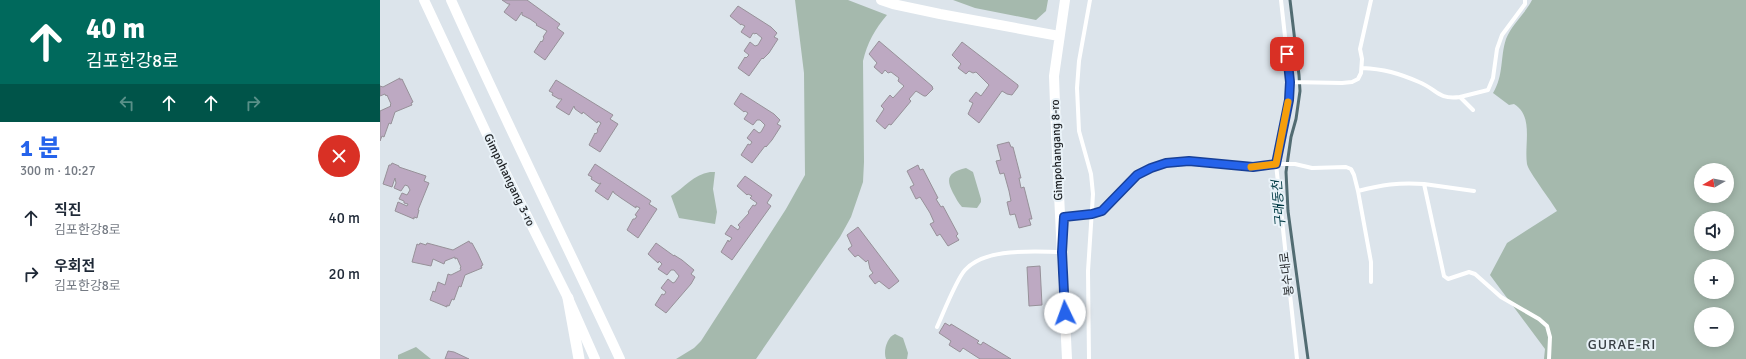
<!DOCTYPE html>
<html lang="ko">
<meta charset="utf-8">
<style>
body{margin:0;font-family:Signika,"Noto Sans KR",sans-serif;background:#f6f6f7;color:#1f2937;height:100vh;display:flex;flex-direction:column;font-size:15px;white-space:nowrap}
*{box-sizing:border-box;margin:0}
p{font-size:13px;color:#747a83}
.icon{flex:none;width:22px;height:22px;fill:none;stroke:currentColor;stroke-width:2;stroke-linecap:round;stroke-linejoin:round}
.map{position:relative;flex:1;overflow:hidden}
.sheet{display:flex;flex-direction:column;background:#fff;width:380px}
.sheet>*{flex:none}
.banner{background:#00695c;color:#fff;overflow:hidden}
.needle{width:26px;rotate:261deg}
.tools{position:absolute;left:1314px;top:163px;display:grid;gap:8px}
.tools a{display:grid;place-items:center;width:40px;height:40px;border-radius:50%;background:#fff;box-shadow:0 2px 10px #0003;font-size:20px}
.pin{position:absolute;display:grid;place-items:center;width:34px;height:34px;color:#fff;margin:-17px;border-radius:8px;box-shadow:0 2px 6px #0006}
.me{position:absolute;width:44px;margin:-22px;rotate:357deg;stroke-linejoin:round;filter:drop-shadow(0 0 3px #0008)}
.turn{display:flex;align-items:center;gap:14px;height:84px;padding:0 20px;font-size:18px}
.turn .icon{width:52px;height:52px;stroke-width:2.5}
.turn b{display:block;font-size:28px;line-height:34px}
.lanes{display:flex;align-items:center;height:38px;padding:0 20px;background:#0003;justify-content:center;gap:20px;direction:ltr}
.lanes .off{opacity:.35}
.round{display:grid;place-items:center;flex:none;width:42px;height:42px;border-radius:21px;background:#f6f6f7}
.summary{display:flex;align-items:center;justify-content:space-between;height:68px;padding:0 20px}
h1{font-size:24px;font-weight:800;line-height:30px;color:#2563eb}
ul{padding:0;list-style:none}
li{display:flex;align-items:center;gap:12px;height:56px;padding:0 20px}
li div{flex:1}
li b{display:block;font-size:15px}
li em{font-style:normal}
main{display:flex;flex:1;min-height:0}
.map>svg:first-child{display:block}
.green{fill:#a5b9ad;fill-rule:evenodd}
.lines{fill:none;stroke-linecap:round;stroke-linejoin:round}
.stream{stroke:#526c72;stroke-width:3}
.building{fill:#bda9c2;stroke:#979199}
.service{stroke:#fff;stroke-width:4}
.tertiary{stroke:#fff;stroke-width:10}
.secondary{stroke:#fff;stroke-width:11}
.route-casing{stroke:#184099;stroke-width:10}
.route{stroke:#2563eb;stroke-width:7}
.slow{stroke:#f59e0b;stroke-width:7}
.labels{text-anchor:middle;dominant-baseline:central;stroke-width:4;stroke-linejoin:round;paint-order:stroke}
.street-label{font-size:12px;fill:#1d2023;stroke:#e9f2f8}
.water-label{font-size:13px;font-style:italic;fill:#003a44;stroke:#e9f2f8}
.quarter-label{font-size:14px;letter-spacing:1px;fill:#394045;stroke:#e9f2f8}
</style>
<main>
<section class="sheet">
<div class="banner">
<div class="turn"><svg class="icon" aria-label="ahead" viewBox="0 0 24 24"><path d="M12 20V5M6 11l6-6 6 6"/></svg><div><b>40 m</b>김포한강8로</div></div>
<div class="lanes"><svg class="icon off" aria-label="left" viewBox="0 0 24 24"><path d="M17 20v-9H6M10 6l-5 5 5 5"/></svg><svg class="icon" aria-label="ahead" viewBox="0 0 24 24"><path d="M12 20V5M6 11l6-6 6 6"/></svg><svg class="icon" aria-label="ahead" viewBox="0 0 24 24"><path d="M12 20V5M6 11l6-6 6 6"/></svg><svg class="icon off" aria-label="right" viewBox="0 0 24 24"><path d="M7 20v-9h11M14 6l5 5-5 5"/></svg></div>
</div>
<div class="summary"><div><h1>1 분</h1><p>300 m · 10:27</p></div><a class="round" style="background:#d93025;color:#fff"><svg class="icon" aria-label="close" viewBox="0 0 24 24"><path d="M6 6l12 12M18 6L6 18"/></svg></a></div>
<ul>
<li><svg class="icon" aria-label="ahead" viewBox="0 0 24 24"><path d="M12 20V5M6 11l6-6 6 6"/></svg><div><b>직진</b><p>김포한강8로</p></div><em>40 m</em></li>
<li><svg class="icon" aria-label="right" viewBox="0 0 24 24"><path d="M7 20v-9h11M14 6l5 5-5 5"/></svg><div><b>우회전</b><p>김포한강8로</p></div><em>20 m</em></li>
</ul>
</section>
<div class="map">
<svg width="1366" height="359" viewBox="0 0 1366 359">
<rect width="100%" height="100%" fill="#dce4eb"/>
<path class="green" d="M415,0H468L507,15C495,29 487,43 483,61L484,162L483,182L471,217L460,237L376,359H296L314,348L321,341L406,209L425,175L424,73Z
M573,0H668L666,11L656,20L595,8Z
M1152,0H1366V359H1164L1165,349L1110,275L1127,243L1177,211C1172,202 1148,171 1147,164C1144,144 1154,116 1134,104L1129,105L1113,93C1124,75 1120,57 1126,39C1132,24 1145,14 1152,0ZM1321,170H1347V196H1321ZM1321,218H1347V244H1321ZM1321,266H1347V292H1321ZM1321,314H1347V340H1321Z
M586,168L593,172L601,199V202L597,208L582,207C578,203 576,198 573,193C565,178 569,172 586,168Z
M330,172H335L333,189L337,212L335,224L299,218L291,196C305,187 313,175 330,172Z
M515,334L523,338L528,353L527,359H506C503,351 507,337 515,334Z
M36,347L51,359H18V355Z"/>
<g class="lines">
<path class="stream" d="M910,0L919,75L920,91L916,119L911,137L906,172L908,211L928,359"/>
</g>
<path class="building" d="M122,0H147L180,24L177,28L184,33L165,60L154,52L161,41L162,42L164,38L163,37L167,31L156,25L157,24L150,19L142,15V12L136,21L124,12L130,4H128Z
M358,6L391,27L397,33L394,37L398,39L389,53L383,59L382,58L369,76L358,68L365,57L366,58L369,55L364,51L370,42L375,46L378,45L382,38L376,33L375,34L373,33L370,38L361,32L365,26L361,24V25L350,16Z
M499,41L552,86L553,89L546,96H544L536,91L529,99L531,101L511,125L509,124L505,129L496,121L504,109L501,106L510,95L513,98L524,86L518,81L519,78L511,72L508,73L505,70L502,74L494,67L497,63L489,54Z
M582,42L638,85V87L632,95L627,94L622,91L599,123L588,114L593,103L589,101L596,92L601,96L609,85L596,72L593,73L589,71L586,74L578,68L581,64L572,55Z
M20,78V80L22,79L33,102L31,103L32,105L15,112L11,124L9,123L4,137L2,136L0,141V111L11,106L10,105L11,104L7,95L6,96L5,94L0,96V86L3,87Z
M176,80L233,115L230,119L238,124L220,152L209,145L215,133L216,134L218,131L217,130L221,123L218,121L217,123L203,112L202,114L195,109L194,106L189,115L176,107L182,99H179L172,95L173,93L169,91Z
M361,93L394,114L400,120L397,124L401,126L392,140L386,147L385,146L372,163L361,155L368,144L370,145L372,142L367,138L374,129L379,133L381,132L385,125L380,120H377L373,125L364,119L368,113L365,111L364,112L354,104Z
M629,142L631,147H633L641,178H639L641,188L644,187L652,219H649L651,225L639,228L635,214L630,215L627,202L631,201L629,191L624,173L620,174L616,161L621,160L617,145Z
M12,163L19,166V167L46,176L44,181L49,183L38,210H39L37,218L34,217V219L15,211L18,202L27,206L28,204L24,203V201L19,199L22,193L27,195L30,190L28,186L25,185L21,191L14,188L16,183L15,178L12,187L3,184L9,165H11Z
M215,164L271,201L269,204L277,209L258,238L247,230L253,219H255L257,216L255,215L260,208L256,206V208L241,198L234,193L233,191L228,200L215,191L221,183L219,184L211,179L212,177L208,175Z
M538,165L540,170L543,169L558,198L556,199L561,207L563,206L578,234L576,236L579,240L568,246L560,234L557,236L550,224L554,222L550,213L540,197L536,199L530,187L534,185L527,171Z
M365,176L392,195L387,203L391,206L352,260L341,252L348,240L349,242L352,238L345,234L351,225L358,230L360,227L358,225L369,213L368,212L373,205L375,206L377,203L370,198L372,196L368,194L367,195L357,186Z
M478,227L519,281L509,289L499,281L495,284L489,276L493,273L490,269L488,260L486,262L478,255L475,257L468,249L472,246L467,235Z
M89,241L90,243H92L98,254L103,265L101,266L102,268L85,275L81,287L79,286L74,300L72,299L69,306L67,305V307L50,300L53,291L55,292L58,282L65,285L68,274L71,275L81,270L80,268L81,267L77,258L75,259V257L65,261L64,264L53,259L51,266L32,262L37,244L39,245L40,243L46,245L47,243L73,250Z
M276,243L294,256V255L302,260L314,270L311,274L315,277L311,284L286,313L275,305L282,294L284,295L286,292L281,288L288,279L293,283L295,282L299,276L294,270H291L287,275L278,269L282,264L279,261L278,263L268,254Z
M660,266L662,305L649,306L647,267Z
M565,323L570,326L571,324L599,341L597,343L601,345L603,342L631,359H600L583,348L580,352L569,345L571,341L559,333Z
M68,351L74,352L89,359H65Z"/>
<g class="lines">
<path class="service" d="M982,68C1004,69 1018,73 1039,82C1057,89 1057,100 1080,97L1093,110
M910,82L962,83L972,82L978,79L981,73L982,59L980,49L991,0
M1080,97L1108,90L1113,78L1117,49L1122,35L1145,4V0
M978,191L991,262V282
M1094,191L1044,184L1064,276L1068,279L1089,272L1095,274L1121,297L1159,319L1167,326L1170,337L1169,359
M684,217L712,215L722,211L757,175L771,168L786,163L809,161L873,167L896,164L909,100L910,82L901,0
M557,327C563,314 576,280 585,270C606,247 654,252 682,252
M709,359L708,271L713,194L711,174L699,131L697,88L699,61L710,0
M917,359L896,164H915L932,168L966,167L971,169L974,175L978,191C1001,185 1019,182 1044,184"/>
<path class="tertiary" d="M44,0L119,160L188,298L215,359
M71,0C125,120 184,239 240,359
M501,0L513,4L560,14L679,36
M685,0L674,76L676,132L687,359"/>
<path class="secondary" d="M188,298L199,359"/>
</g>
<g class="lines">
<g class="route-casing">
<path id="route" d="M685,313L682,252L684,217L712,214L722,211L757,175L771,168L786,163L809,161L873,167L896,164L909,100L910,82L907,54"/>
</g>
<use href="#route" class="route"/>
<path class="slow" d="M871,167L896,164L908,102"/>
</g>
<g class="labels">
<g class="street-label">
<text transform="translate(677 150) rotate(-92)">Gimpohangang 8-ro</text>
<text transform="translate(129 180) rotate(64)">Gimpohangang 3-ro</text>
<text transform="translate(907 274) rotate(-97)">봉수대로</text>
</g>
<g class="water-label">
<text transform="translate(899 204) rotate(-95)">구래동천</text>
</g>
<g class="quarter-label">
<text x="1242" y="344">GURAE-RI</text>
</g>
</g>
</svg>
<div class="tools">
<a><svg class="needle" viewBox="-14 -14 28 28"><path d="M0-13l5 13h-10z" fill="#e53935"/><path d="M0 13l5-13h-10z" fill="#747a83"/></svg></a>
<a><svg class="icon" aria-label="sound" viewBox="0 0 24 24"><path d="M4 9h4l5-4v14l-5-4H4zM17 9q2 3 0 6"/></svg></a>
<a>+</a>
<a>−</a>
</div>
<div class="pin" style="left:907px;top:54px;background:#d93025"><svg class="icon" aria-label="arrive" viewBox="0 0 24 24"><path d="M6 21V4h12l-3 4 3 4H6"/></svg></div>
<svg class="me" style="left:685px;top:313px" viewBox="-20 -20 40 40"><circle r="19" fill="#fff"/><path d="M0-13L10 11 0 6-10 11z" fill="#2563eb"/></svg>
</div>
</main>
